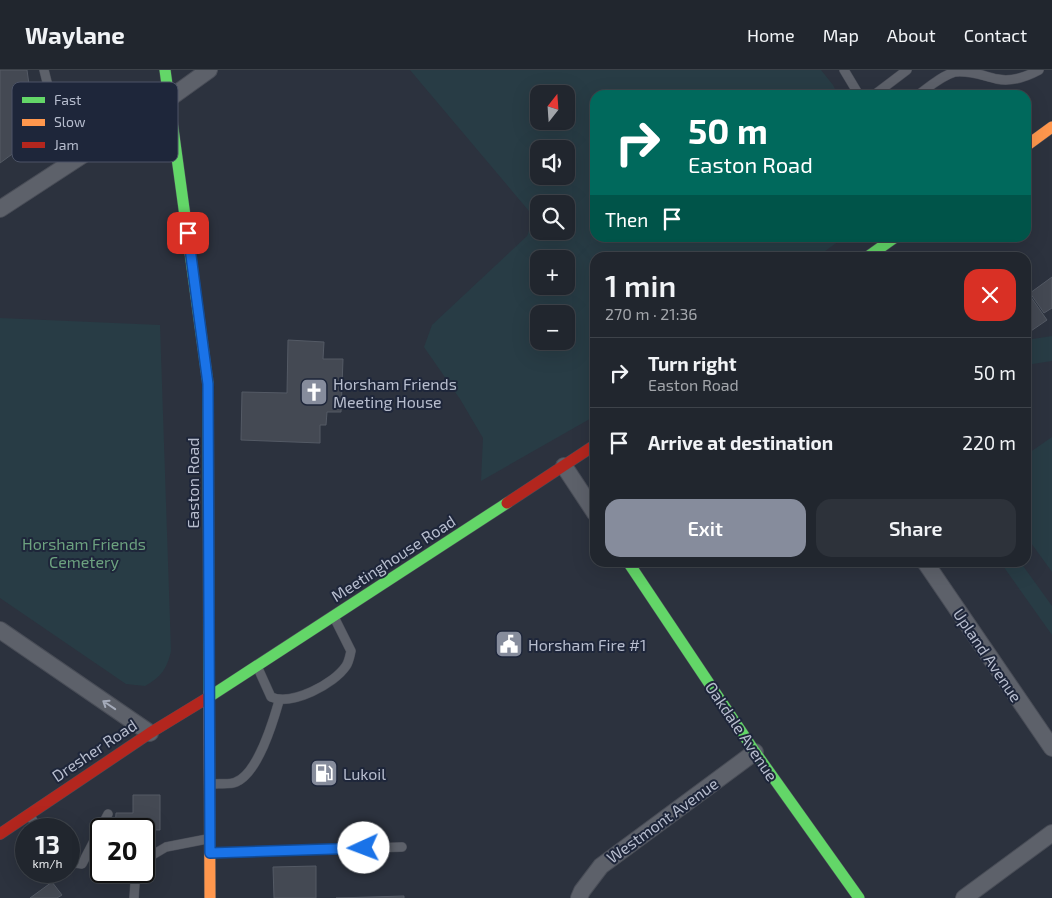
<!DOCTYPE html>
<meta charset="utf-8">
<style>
body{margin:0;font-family:"Exo 2",sans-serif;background:#2d323a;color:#f1f3f6;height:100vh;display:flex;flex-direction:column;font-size:19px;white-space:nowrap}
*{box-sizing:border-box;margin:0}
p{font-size:16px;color:#a2a5aa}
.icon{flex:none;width:28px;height:28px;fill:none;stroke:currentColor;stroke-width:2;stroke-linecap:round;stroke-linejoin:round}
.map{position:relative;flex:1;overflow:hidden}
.drawer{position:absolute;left:590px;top:182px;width:441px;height:315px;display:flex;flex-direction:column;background:#21262e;border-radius:15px;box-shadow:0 5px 20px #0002,0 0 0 1px #3e434a}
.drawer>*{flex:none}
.hud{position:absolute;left:590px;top:20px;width:441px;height:152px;border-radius:15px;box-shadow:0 5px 20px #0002,0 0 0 1px #3e434a;background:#00695c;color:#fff;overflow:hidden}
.needle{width:32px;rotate:17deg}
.tools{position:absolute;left:530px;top:15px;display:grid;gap:10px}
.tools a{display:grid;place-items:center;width:45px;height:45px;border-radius:10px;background:#21262e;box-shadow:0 5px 20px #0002,0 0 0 1px #3e434a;font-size:25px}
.speed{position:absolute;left:15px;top:748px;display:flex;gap:10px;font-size:25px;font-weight:700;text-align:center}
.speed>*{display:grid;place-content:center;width:65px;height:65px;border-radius:50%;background:#21262e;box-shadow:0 5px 20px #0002,0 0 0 1px #3e434a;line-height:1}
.speed small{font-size:12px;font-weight:400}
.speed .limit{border:2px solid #111;border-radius:8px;background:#fff;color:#111}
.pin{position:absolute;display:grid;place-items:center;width:42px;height:42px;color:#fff;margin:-21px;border-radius:10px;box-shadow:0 2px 8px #0006}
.me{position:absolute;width:55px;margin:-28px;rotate:268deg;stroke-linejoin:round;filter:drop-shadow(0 0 4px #0008)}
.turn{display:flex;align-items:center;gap:18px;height:105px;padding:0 15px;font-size:22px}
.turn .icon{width:65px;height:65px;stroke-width:2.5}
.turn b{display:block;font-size:35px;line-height:42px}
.then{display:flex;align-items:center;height:48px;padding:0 15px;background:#0003;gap:10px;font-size:19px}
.round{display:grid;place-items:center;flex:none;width:52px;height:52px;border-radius:15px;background:#2d323a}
.overview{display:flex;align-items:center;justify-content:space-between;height:85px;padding:0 15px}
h1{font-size:30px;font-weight:600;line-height:38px}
.primary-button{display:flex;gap:10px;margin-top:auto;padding:10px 15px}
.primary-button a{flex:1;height:58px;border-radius:15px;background:#868c9c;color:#fff;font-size:20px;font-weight:600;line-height:58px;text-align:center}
.primary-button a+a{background:#2d323a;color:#f1f3f6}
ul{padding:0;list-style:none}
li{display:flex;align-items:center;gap:15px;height:70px;padding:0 15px;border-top:1px solid #3e434a}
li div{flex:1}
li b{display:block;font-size:19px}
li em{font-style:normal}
header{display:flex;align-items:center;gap:30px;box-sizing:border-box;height:70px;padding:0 25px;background:#21262e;border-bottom:1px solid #3e434a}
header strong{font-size:24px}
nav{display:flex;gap:28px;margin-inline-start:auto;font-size:18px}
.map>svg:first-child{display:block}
.green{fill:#283c45;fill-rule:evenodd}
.building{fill:#444953;stroke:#545a65}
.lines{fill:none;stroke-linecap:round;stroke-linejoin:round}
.lane-casing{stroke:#494d57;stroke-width:10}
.street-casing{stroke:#494d57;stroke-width:18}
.fast-casing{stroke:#494d57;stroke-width:12}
.slow-casing{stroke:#494d57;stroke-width:12}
.jam-casing{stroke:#494d57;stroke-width:12}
.lane{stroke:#5d616a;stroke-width:9}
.street{stroke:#5d616a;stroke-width:16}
.fast{stroke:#63d668;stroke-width:11}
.slow{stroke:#ff974d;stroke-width:11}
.jam{stroke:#b3261e;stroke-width:11}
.oneway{stroke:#a5abba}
.route-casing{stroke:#114b97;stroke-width:12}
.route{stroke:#1a73e8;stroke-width:9}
.labels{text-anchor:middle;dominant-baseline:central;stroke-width:4;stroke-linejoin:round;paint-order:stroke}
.poi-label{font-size:16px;fill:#b7bdce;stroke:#1e263a;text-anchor:start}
.street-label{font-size:16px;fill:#b7bdce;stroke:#1e263a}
.park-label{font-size:16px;fill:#6ca17f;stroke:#1e263a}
.key{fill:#1e263a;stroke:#4c5366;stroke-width:1}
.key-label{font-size:14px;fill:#b7bdce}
</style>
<header>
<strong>Waylane</strong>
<nav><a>Home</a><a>Map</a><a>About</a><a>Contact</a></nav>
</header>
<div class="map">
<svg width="1052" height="828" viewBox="0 0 1052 828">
<rect width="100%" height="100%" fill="#2c323e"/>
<path class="green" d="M410,0H821L833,15L838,25H595V168H843L817,187L595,188V346L481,411L483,368L460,329L424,277L432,255L527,166L534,147ZM539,24H566V51H539ZM539,79H566V106H539ZM539,134H566V161H539ZM539,189H566V216H539ZM539,244H566V271H539Z
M0,248L160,255L171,581C167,599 161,607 145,616L126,614L0,528Z
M1052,266V291L1026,295V270Z
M1052,367V502L1026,466V385Z
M1001,493H1021L1052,536V565Z"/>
<path class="building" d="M0,0H27L32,36L48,58L0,93Z
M1052,207V238L1044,243L1030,223Z
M1026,220L1047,250L1028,263L1026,260Z
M288,270L324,272L323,289H343L341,342H327L326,355H320V373L241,370L242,322L287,323Z
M133,725H160V760L115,759L116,743H133Z
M316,796V828H274L273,797Z
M52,812L62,825L57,828H30Z
M404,826V828H336Z"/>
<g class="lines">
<g class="lane-casing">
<path id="lane" d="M44,0L50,24L84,84
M844,0L859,25
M874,25L907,0
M918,25C929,17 941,6 955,2C970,0 983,6 997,9C1011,12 1026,7 1039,0
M257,596L271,627C292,636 334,614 346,596C349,592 350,585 351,581L334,547
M213,714C219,713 230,715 236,712C258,703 273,652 279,631
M29,744L38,759
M212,783L402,777
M144,790L166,777L207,769
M69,792L82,794L108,744
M134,828L135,813L139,801"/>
</g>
<g class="street-casing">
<path id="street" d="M0,139L170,28L209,0
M564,396L595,443
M925,492L1052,678
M0,560L150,663
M579,828L582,821L601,796L755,682
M964,828L1052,763"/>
</g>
<g class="fast-casing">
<path id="fast" d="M165,0L208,314L209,622
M866,188L894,168
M628,492L755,682L859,828
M209,627L507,433"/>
</g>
<g class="slow-casing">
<path id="slow" d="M1026,76L1052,57
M209,622L210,828"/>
</g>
<g class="jam-casing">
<path id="jam" d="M507,433L595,375
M0,764L150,663L209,627"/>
</g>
<use href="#lane" class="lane"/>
<use href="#street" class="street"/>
<use href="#fast" class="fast"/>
<use href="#slow" class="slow"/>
<use href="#jam" class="jam"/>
</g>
<defs><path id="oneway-shaft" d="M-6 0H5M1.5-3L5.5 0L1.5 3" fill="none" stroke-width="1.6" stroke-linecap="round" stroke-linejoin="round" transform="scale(1.25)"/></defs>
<use class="oneway" href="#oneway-shaft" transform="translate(109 635) rotate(-146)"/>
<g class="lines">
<g class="route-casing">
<path id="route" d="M188,163L208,314L210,783L364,778"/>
</g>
<use href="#route" class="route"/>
</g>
<defs>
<g id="church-square" transform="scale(1.4375)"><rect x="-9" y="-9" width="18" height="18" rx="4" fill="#868c9c" stroke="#1e263a"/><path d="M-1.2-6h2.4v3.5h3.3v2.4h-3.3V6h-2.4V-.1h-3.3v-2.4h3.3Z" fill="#fff"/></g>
<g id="civic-square" transform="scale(1.4375)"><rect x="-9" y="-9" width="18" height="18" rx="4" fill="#868c9c" stroke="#1e263a"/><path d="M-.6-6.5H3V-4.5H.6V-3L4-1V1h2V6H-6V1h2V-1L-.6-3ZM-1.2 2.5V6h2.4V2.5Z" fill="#fff"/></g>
<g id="fuel-square" transform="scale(1.4375)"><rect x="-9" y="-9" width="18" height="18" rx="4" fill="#868c9c" stroke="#1e263a"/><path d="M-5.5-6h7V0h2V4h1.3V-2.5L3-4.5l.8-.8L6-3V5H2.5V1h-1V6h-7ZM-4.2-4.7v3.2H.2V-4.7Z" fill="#fff"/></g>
</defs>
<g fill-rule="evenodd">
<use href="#church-square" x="314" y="322"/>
<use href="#civic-square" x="509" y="574"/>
<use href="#fuel-square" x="324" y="703"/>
</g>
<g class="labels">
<g class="poi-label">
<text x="333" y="313">Horsham Friends<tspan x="333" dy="18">Meeting House</tspan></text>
<text x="528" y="574">Horsham Fire #1</text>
<text x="343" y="703">Lukoil</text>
</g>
<g class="street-label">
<text transform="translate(192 413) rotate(-90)">Easton Road</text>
<text transform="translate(393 488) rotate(-33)">Meetinghouse Road</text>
<text transform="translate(988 585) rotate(56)">Upland Avenue</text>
<text transform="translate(742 661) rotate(56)">Oakdale Avenue</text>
<text transform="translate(94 680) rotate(-34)">Dresher Road</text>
<text transform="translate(662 750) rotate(-36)">Westmont Avenue</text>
</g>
<g class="park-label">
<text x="84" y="473">Horsham Friends<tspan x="84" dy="18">Cemetery</tspan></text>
</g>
</g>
<rect x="12" y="12" width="166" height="80" rx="8" class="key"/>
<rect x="22" y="27" width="23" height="6" fill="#63d668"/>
<rect x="22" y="49" width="23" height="7" fill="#ff974d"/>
<rect x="22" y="72" width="23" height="6" fill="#b3261e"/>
<g class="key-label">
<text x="54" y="35">Fast</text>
<text x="54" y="57">Slow</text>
<text x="54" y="80">Jam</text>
</g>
</svg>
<div class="tools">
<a><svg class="needle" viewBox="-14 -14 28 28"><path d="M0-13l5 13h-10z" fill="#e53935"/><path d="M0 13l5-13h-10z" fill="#a2a5aa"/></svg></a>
<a><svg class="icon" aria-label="sound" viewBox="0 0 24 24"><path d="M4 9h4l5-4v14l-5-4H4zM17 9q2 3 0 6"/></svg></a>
<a><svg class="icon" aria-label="search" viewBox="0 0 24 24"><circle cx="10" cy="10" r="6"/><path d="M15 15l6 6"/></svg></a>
<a>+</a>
<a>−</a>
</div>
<div class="speed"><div>13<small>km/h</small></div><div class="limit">20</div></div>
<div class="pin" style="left:188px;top:163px;background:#d93025"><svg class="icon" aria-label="arrive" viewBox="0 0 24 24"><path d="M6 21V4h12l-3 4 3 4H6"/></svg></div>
<svg class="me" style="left:364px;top:778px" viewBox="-20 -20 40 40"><circle r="19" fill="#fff"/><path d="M0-13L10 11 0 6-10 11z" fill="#1a73e8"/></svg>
<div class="hud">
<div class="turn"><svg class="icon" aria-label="right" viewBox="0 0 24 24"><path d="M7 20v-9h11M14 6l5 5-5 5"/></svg><div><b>50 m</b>Easton Road</div></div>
<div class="then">Then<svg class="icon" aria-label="arrive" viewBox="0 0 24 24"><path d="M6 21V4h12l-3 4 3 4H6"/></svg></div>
</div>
<section class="drawer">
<div class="overview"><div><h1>1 min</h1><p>270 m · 21:36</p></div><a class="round" style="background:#d93025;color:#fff"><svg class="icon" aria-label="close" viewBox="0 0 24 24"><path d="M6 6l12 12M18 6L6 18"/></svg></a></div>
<ul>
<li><svg class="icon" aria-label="right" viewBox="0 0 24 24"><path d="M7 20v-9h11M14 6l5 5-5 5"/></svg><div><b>Turn right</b><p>Easton Road</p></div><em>50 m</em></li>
<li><svg class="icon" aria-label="arrive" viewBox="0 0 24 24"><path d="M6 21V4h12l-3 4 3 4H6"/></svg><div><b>Arrive at destination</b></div><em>220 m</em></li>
</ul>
<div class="primary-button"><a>Exit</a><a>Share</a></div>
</section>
</div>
